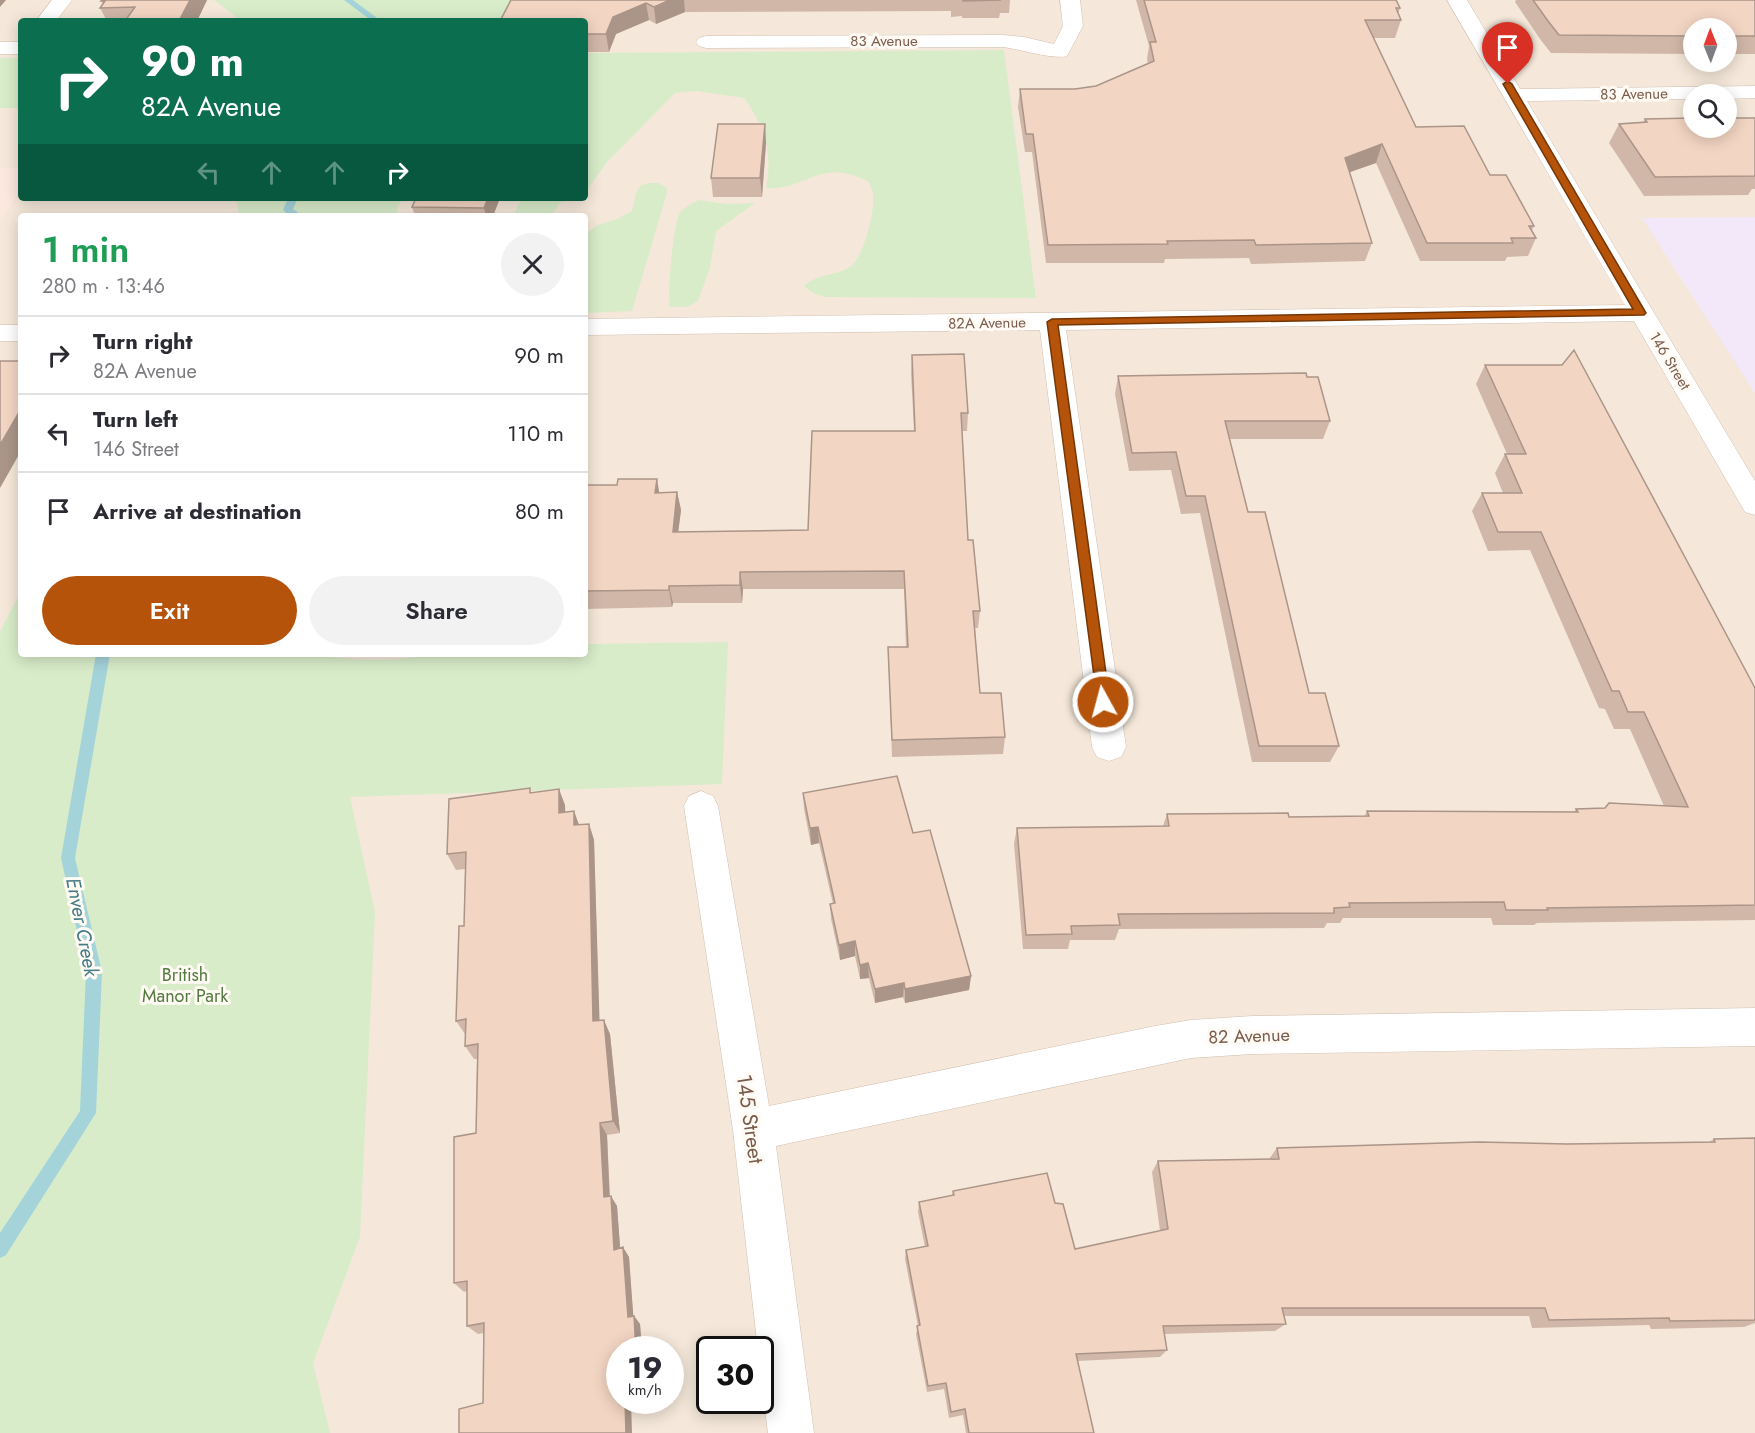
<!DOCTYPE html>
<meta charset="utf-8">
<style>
body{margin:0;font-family:Jost,sans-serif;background:#f2f2f3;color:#2b2b33;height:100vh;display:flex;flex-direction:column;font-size:22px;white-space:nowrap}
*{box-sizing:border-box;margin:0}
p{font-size:20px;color:#7c7c81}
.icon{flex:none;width:33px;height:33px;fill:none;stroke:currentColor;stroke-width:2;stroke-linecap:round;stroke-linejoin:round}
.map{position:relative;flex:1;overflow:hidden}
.side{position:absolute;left:18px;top:213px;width:570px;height:444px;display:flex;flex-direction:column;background:#fff;border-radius:6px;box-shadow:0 3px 15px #0003}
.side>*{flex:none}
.guide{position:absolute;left:18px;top:18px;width:570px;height:183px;border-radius:6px;box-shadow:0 3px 15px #0003;background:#0b6e4f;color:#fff;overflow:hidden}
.needle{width:39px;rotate:359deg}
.tools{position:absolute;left:1683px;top:18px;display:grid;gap:12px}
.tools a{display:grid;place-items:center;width:54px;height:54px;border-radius:50%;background:#fff;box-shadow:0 3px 15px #0003;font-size:30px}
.speed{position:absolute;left:606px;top:1336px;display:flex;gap:12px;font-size:30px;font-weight:700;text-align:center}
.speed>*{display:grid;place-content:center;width:78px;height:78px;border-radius:50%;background:#fff;box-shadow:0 3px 15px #0003;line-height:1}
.speed small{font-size:15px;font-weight:400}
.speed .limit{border:3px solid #111;border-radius:9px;background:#fff;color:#111}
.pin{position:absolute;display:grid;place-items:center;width:51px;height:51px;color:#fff;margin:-62px -26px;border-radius:50% 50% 50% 0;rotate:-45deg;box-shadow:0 0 6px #0007}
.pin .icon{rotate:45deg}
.me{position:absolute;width:66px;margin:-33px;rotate:353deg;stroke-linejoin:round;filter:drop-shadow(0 0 4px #0008)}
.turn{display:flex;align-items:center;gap:21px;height:126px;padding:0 24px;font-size:27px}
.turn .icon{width:78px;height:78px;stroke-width:2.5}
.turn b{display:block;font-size:42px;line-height:51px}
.lanes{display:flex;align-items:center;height:57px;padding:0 24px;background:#0003;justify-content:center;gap:30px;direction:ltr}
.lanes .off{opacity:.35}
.round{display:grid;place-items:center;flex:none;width:63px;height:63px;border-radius:32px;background:#f2f2f3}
.head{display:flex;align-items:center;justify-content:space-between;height:102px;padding:0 24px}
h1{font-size:36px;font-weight:600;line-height:45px;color:#1e9e55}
.button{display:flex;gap:12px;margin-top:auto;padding:12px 24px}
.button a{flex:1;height:69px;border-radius:36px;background:#b45309;color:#fff;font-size:24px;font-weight:600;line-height:69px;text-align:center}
.button a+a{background:#f2f2f3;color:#2b2b33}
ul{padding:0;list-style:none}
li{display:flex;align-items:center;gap:18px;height:78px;padding:0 24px;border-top:2px solid #e1e1e2}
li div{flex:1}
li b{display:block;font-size:22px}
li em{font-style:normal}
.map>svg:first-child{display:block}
.residential{fill:#f5e8da;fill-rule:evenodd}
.commercial{fill:#fde8e0}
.education{fill:#f3e8fa}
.green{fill:#d8ecc9}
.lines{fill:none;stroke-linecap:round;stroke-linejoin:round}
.stream{fill:#a5d3da;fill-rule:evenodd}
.minor-casing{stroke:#d1beb0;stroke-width:1}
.minor{fill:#fff;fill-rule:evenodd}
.wall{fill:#d1b7a8}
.shaded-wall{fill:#aa9588}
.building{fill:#f3d5c3;stroke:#aa9588;stroke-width:1.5}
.route{fill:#b45309;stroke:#753606;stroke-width:1.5}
.labels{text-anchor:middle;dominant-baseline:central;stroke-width:6;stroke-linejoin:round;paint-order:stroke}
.far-street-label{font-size:15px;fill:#7a5c4d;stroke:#fffaf3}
.park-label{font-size:18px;fill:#537a41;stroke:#fffaf3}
.street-label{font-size:18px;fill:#7a5c4d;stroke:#fffaf3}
.water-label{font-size:20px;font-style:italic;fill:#437c86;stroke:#fffaf3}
.near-street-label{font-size:21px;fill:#7a5c4d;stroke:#fffaf3}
</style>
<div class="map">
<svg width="1755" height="1433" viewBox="0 0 1755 1433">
<rect width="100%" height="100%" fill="#fdf6ec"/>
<path class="residential" d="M0,0H1755V1433H0ZM21,21H585V198H21ZM1694,28H1726V62H1694ZM1694,94H1726V128H1694ZM21,216H585V654H21ZM620,1350H670V1401H620ZM710,1350H760V1401H710Z"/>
<path class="commercial" d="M0,168H21V190L0,220Z"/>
<path class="education" d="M1755,217V393L1642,218Z"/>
<path class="green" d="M214,0H515L512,21H241Z
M1004,50L1036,298L825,297L813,293L804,286C819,272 837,277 851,266C864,256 875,211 873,195C873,191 870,186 869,182C820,156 807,191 766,188C773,153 765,127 744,98L697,91L675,93L607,162L585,193V53Z
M0,58H21V108H0Z
M649,183H658L666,187L667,193L632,311L585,313V234L598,225L617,219L632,211L636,193L641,185Z
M236,198H403L397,208V216H239Z
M522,198H575L559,203L553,216H513Z
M699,200L726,204L755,203L716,231L710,268L698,301L687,307H670C667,292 673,233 678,217C681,208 691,204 699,200Z
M21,591V654H323L324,656C360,661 399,661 436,654H585V644L728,642L722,784L350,797L375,913L360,1237L313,1363L330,1433H0V631Z"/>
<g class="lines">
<path class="stream" d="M344,0H353L381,21H372Z
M288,198H298L293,209L303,216C295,216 289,217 283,210Z
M96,654H110L75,858L102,972L96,1113L6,1255L0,1258V1233L80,1111L86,972L61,858Z"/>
<g class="minor-casing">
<path id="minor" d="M52,0H72L56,21H36Z
M1060,0H1080L1083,26L1067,56C1053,60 1020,49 1003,47L706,48L699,46L696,42L699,38L706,36L1003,35L1024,37L1054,44L1063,26Z
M1447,0H1467L1520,89L1755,86V98L1726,99V94H1694V99L1527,101L1755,481V515L1745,512L1634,321L1066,330L1126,747L1121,757L1109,761L1097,757L1092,747L1040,330L585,335V319L1625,305Z
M0,42H21V54H0Z
M0,325H21V341H0Z
M701,791L713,796L718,806L769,1106L1155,1026L1191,1020L1252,1016L1755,1008V1046L1252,1054L1191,1058L776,1146L814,1433H768L760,1371V1350H758L733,1130L684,806L689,796Z"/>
</g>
<use href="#minor" class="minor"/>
</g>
<path class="wall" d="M101,0H207L197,21H107L100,8L103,4Z
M511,0H1010L1009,13H1000L999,18H962V16L951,17V11L685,12L656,24L649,20L616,34L609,52H585V21Z
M1136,0H1396L1400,8L1398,14L1401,20L1395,38H1373L1416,127L1490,175L1534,226L1532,230L1536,238L1528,256L1507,257L1505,261H1420L1376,163L1349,172L1372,243L1365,261L1251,264L1249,258L1165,259L1164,263H1046L1032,152H1025L1018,107L1020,89H1075L1096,86L1148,64L1147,59L1149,46Z
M1516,0H1755V54H1726V28H1694V54L1551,53L1540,39L1515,2Z
M1755,118V189H1752L1748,195L1644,196L1609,143L1619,124L1643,122L1645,119Z
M765,124L766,143L762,197H713L711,178Z
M416,198H500L493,216H415L412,207Z
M912,355L968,413L967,431H962L968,540L980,611L978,628H975L980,693L1005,737L1003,754L892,757L888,647H906L904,589H743L742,603H673L672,607L585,609V485L659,493L677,492L681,510L678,532L808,530L914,431L911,373Z
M1485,365L1755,688V920L1537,923L1534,925H1493L1491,918H1343L1340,923H1327L1324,928L1119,929L1115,940H1070L1068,949H1023L1014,844L1017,828L1163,826L1167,814L1289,817H1364L1367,811L1574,812L1576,809L1664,806L1630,729H1614L1605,709L1599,708L1530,550L1488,551L1472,511L1482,493H1503L1495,473L1505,454H1507L1476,384Z
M1118,376L1330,421L1323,439H1229L1248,512L1309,693L1339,746L1330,762H1252L1200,513L1181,514L1171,470L1129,471L1115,394Z
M532,792L565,805V812L574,811L579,825L589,824L594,840L599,1020L610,1034L620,1133L607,1135L610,1196L617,1206L620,1248L629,1257L633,1316H634L640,1324L642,1350H620L483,1403L484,1333L478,1334L467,1326V1291L464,1292L454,1283L476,1133L477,1059H474L465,1046V1034L456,1021L464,926L465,869L456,870L447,854Z
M803,793L913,833L971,976L969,990L905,1003L903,997L875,1003L869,978L860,979L855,956L840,960L831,919L830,904H833L819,843L811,845L804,809Z
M1755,1138V1323L1744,1327L1651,1329L1649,1325L1532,1328L1529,1316H1284L1286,1324L1275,1331L1165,1334L1167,1350L1160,1357L1077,1361L1094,1433H966L963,1415L949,1418L944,1389L927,1392L916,1334L918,1326L905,1259L906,1250L925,1247L918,1212L919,1202L952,1195L953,1191L1055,1203L1075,1249L1160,1231L1152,1172L1158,1161L1269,1159L1277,1148L1709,1142L1714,1139Z"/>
<path class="shaded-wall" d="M0,0H6L0,7Z
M190,0H207L197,21H179Z
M670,0H684L685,12L656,24L654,7Z
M646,3L649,20L616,34L609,52L606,34L613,17Z
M765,124L766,143L762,197L760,178Z
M1382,144L1376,163L1339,176L1345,158Z
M488,198H500L493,216H486L484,208Z
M21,409V451L0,488V445Z
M657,479L660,497L655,493Z
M677,492L681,510L676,550L673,532Z
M740,572L743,589L742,603L740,585Z
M669,586L673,603L672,607L669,590Z
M559,789L565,805L566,829L559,813Z
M574,811L580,828L574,825Z
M589,824L594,840L600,1035L593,1021Z
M818,827L819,843L811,845L810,828Z
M855,941V956L840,960L839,945Z
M868,963L869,978L860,979V965Z
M971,976L969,990L905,1003V989Z
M904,983L903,997L875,1003V989Z
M604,1020L610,1034L620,1133L613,1121Z
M600,1123L607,1135L610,1207L604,1197Z
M611,1196L617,1206L621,1259L614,1250Z
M623,1247L629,1257L634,1325L628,1317Z
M634,1316L640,1324L642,1350H636Z
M625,1401H631L632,1433H626Z"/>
<path class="building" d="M102,0H190L179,21H125L135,7L100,8L105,1H101Z
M511,0H670L654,7L646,3L613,17L606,34H585V21H500Z
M963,0H1001L963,1Z
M1144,0H1396L1400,8H1396L1401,20H1365L1416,127L1464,126L1490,175H1506L1534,226H1529L1536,238H1511L1513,243H1427L1382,144L1345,158L1372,243L1256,245L1254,240L1167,241L1168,244L1048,245L1033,134H1026L1020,89H1075L1096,86L1154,61L1150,42H1156Z
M1533,0H1755V36H1726V28H1694V36L1559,35L1548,21Z
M1694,118V128H1726V118H1755V176L1655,177L1619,124L1647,122L1645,119Z
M718,124H765L760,178H711Z
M416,198H488L484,208L412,207Z
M1574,350L1755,688V905L1547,908L1548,910H1506L1504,902L1349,903L1350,907L1334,908V913L1118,914L1120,925L1071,926L1072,934L1026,935L1017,828L1169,826L1167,814L1288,813L1289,817L1369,816L1367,811L1578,812L1576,809L1605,808L1609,803L1688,807L1644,712H1628L1619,691H1612L1541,532H1498L1482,493H1522L1505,454H1526L1485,365H1562Z
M964,354L968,413H961L968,540H973L980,611H973L980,693H1001L1005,737L892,740L888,647H908L904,571L740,572V585L669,586V590L585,591V485H617L618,479H657L655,493L677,492L673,532L808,530L812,431H915L912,355Z
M0,361H21V409L0,445Z
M1306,373L1307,377H1318L1330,421H1225L1248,512H1265L1309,693H1325L1339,746H1259L1205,496H1186L1176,452L1132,453L1118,376Z
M897,776L913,833L930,830L971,976L905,989L904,983L875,989L868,963L860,965L855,941L839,945L830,904L835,903L818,827L810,828L803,793Z
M530,788V793L559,789V813L574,811V825L589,824L593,1021L604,1020L613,1121L600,1123L604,1197L611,1196L614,1250L623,1247L628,1317L634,1316L636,1350H620V1401H625L626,1433H459V1409L483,1403L484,1323L467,1326V1281L454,1283V1137L476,1133L478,1044L465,1046L466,1019L456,1021L459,926H464L466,852L447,854L449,799Z
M1755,1138V1320L1670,1321L1669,1318L1549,1320L1545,1308H1282L1286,1324L1163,1326L1167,1350L1076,1354L1094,1433H969L965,1409L951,1412L946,1383L928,1386L917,1326L920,1325L906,1250L928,1246L919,1202L954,1195L953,1191L1047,1173L1055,1203L1063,1204L1075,1249L1168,1229L1158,1161L1279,1159L1277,1148L1478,1142L1567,1144L1715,1142L1714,1139Z"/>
<path class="route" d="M1508,81L1512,84L1646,313L1644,315L1058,325L1110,702L1108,706H1098L1047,322L1052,319L1633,309L1503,84Z"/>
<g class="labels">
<g class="far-street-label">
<text x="884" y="41">83 Avenue</text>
<text transform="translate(1634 94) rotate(-1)">83 Avenue</text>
<text transform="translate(987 323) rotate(-1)">82A Avenue</text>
<text transform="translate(1670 361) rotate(59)">146 Street</text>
</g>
<g class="park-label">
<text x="185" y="975">British<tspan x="185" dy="21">Manor Park</tspan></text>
</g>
<g class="street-label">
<text transform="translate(1249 1036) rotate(-2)">82 Avenue</text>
</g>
<g class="water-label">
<text transform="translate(82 927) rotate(79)">Enver Creek</text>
</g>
<g class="near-street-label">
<text transform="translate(750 1119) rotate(82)">145 Street</text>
</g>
</g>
</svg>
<div class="tools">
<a><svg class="needle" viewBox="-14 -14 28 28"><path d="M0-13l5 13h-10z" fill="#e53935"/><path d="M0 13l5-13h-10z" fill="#7c7c81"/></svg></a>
<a><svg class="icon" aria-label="search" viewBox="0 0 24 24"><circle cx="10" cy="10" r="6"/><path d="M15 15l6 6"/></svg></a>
</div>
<div class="speed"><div>19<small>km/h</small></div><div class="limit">30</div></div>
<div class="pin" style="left:1508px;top:84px;background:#d93025"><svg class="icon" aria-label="arrive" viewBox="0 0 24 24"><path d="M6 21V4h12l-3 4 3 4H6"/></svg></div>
<svg class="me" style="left:1103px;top:702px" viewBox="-20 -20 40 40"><circle r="17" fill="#b45309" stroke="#fff" stroke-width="3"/><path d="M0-11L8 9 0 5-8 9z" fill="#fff"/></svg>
<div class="guide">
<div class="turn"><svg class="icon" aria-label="right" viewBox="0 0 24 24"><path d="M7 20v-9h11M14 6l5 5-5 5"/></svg><div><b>90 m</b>82A Avenue</div></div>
<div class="lanes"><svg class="icon off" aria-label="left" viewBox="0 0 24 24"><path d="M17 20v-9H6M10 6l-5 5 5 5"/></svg><svg class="icon off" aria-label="ahead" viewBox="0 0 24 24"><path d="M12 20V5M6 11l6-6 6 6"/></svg><svg class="icon off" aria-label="ahead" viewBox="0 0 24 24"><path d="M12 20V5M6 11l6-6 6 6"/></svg><svg class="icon" aria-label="right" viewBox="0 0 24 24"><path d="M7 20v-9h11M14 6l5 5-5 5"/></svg></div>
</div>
<section class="side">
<div class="head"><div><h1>1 min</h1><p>280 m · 13:46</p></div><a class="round"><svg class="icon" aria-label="close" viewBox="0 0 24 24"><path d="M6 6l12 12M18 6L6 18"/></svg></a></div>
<ul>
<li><svg class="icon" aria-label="right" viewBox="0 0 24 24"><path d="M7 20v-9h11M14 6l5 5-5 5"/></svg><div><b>Turn right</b><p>82A Avenue</p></div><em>90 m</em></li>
<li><svg class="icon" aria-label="left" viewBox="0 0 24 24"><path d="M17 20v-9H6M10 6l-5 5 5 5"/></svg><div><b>Turn left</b><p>146 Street</p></div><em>110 m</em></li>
<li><svg class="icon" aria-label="arrive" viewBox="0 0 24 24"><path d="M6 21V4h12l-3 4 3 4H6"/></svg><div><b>Arrive at destination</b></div><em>80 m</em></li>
</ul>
<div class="button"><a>Exit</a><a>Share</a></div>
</section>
</div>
